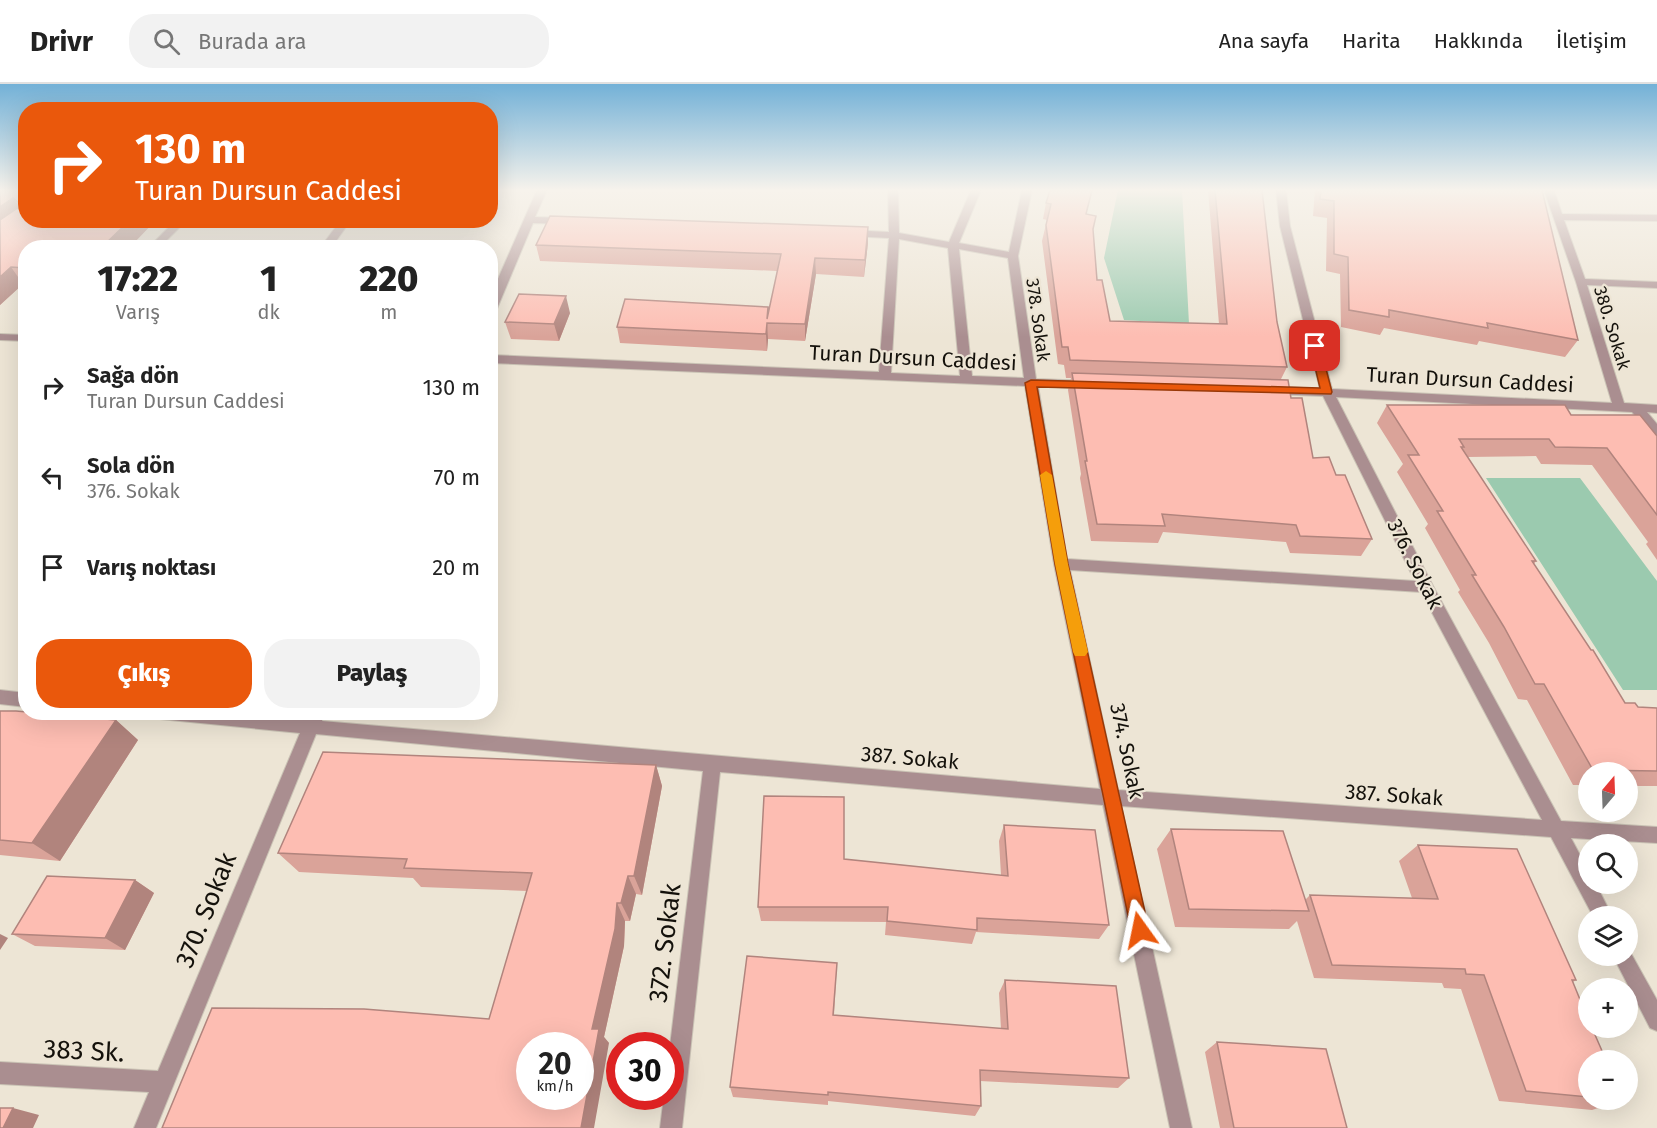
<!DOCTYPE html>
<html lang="tr">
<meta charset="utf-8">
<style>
body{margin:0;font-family:"Fira Sans",sans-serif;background:#f2f2f2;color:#222;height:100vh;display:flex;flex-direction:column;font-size:22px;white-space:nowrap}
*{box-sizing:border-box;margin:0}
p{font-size:20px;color:#767676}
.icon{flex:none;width:33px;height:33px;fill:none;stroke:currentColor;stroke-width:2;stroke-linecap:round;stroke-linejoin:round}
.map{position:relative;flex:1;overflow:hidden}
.drawer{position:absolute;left:18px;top:156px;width:480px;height:480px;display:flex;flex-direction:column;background:#fff;border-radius:24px;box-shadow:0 6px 24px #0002}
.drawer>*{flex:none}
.hud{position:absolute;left:18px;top:18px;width:480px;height:126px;border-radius:24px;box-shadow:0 6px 24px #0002;background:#ea580c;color:#fff;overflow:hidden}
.needle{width:39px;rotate:19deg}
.fabs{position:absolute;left:1578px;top:678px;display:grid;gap:12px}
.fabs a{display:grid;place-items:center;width:60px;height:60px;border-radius:50%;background:#fff;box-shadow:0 6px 24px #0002;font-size:30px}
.speed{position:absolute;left:516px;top:948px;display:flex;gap:12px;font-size:30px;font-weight:700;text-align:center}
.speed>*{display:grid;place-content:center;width:78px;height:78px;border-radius:50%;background:#fff;box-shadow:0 6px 24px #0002;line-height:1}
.speed small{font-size:15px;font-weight:400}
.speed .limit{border:9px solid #d22;background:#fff;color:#111}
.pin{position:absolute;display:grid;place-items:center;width:51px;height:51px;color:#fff;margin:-26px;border-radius:12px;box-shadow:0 3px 9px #0006}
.me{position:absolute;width:66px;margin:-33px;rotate:348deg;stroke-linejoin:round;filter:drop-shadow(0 0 4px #0008)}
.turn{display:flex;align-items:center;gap:21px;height:126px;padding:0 18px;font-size:27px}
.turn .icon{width:78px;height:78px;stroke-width:2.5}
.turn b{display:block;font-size:42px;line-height:51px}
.eta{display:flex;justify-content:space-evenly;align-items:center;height:102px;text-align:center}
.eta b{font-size:36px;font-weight:800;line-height:42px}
.cta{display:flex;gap:12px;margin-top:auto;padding:12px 18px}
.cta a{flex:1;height:69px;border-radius:24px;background:#ea580c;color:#fff;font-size:24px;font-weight:800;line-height:69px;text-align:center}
.cta a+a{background:#f2f2f2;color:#222}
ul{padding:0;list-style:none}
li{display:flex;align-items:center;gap:18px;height:90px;padding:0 18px}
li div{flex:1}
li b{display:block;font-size:22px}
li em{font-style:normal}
header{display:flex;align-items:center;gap:36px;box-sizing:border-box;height:84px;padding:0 30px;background:#fff;border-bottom:2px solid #e0e0e0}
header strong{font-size:28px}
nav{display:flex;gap:33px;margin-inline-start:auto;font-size:21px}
.search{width:420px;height:54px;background:#f2f2f2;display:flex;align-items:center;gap:15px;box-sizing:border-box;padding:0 21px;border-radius:24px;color:#767676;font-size:22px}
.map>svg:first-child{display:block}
.green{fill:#9bcaaf}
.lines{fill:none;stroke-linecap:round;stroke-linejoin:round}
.minor-casing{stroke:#cac3b5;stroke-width:2}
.minor{fill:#aa8e90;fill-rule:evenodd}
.wall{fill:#daa399}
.shaded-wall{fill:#b1847d}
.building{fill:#fdbdb2;stroke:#b1847d;stroke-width:1.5;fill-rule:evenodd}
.route{fill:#ea580c;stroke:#983908;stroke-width:1.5}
.slow{fill:#f59e0b}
.labels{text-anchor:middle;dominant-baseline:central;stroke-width:4.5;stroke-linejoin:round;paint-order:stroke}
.far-street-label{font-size:18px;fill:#14110b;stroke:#ede5d5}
.street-label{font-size:21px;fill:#14110b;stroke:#ede5d5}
.near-street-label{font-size:26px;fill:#14110b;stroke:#ede5d5}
</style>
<header>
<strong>Drivr</strong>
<div class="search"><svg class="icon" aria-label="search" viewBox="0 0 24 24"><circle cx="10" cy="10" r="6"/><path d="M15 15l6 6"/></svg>Burada ara</div>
<nav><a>Ana sayfa</a><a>Harita</a><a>Hakkında</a><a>İletişim</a></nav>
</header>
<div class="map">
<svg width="1657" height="1044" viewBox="0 0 1657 1044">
<rect width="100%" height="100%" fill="#ede5d5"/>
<path class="green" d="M1118,106H1182L1189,240L1124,236L1104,174Z
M1486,394H1580L1657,497V606H1623Z"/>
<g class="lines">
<g class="minor-casing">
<path id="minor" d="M537,106H547L535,133L567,134L572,137L567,140L533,139L496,227L490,230V213Z
M888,106H898L899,149L949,158L971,106H981L959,159L1009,168L1022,106H1032L1018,172L1036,295L1090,297L1096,301L1090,305L1038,302L1067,475L1415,497L1323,312L1270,310L1264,306L1270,302L1320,305L1280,142L1276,106H1286L1290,142L1332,305L1612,319L1576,198L1544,106H1554L1562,130L1657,131V137L1564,136L1585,195L1657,198V204L1587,201L1624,319L1657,321V329L1647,328L1657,340V352L1653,351L1632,328L1336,313L1433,502L1561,737L1657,743V759L1571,754L1588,786V800H1596L1612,832H1593L1551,753L1121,722L1192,1044H1170L1103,721L720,688L682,1044H660L664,1012H670V962L703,687L316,650L156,1044H134L149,1008L0,1000V978L158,987L300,649L160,635L154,633L152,628H238L306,635L309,628H325L322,637L1100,705L1054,480L1025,302L490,279V271L879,288L889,154L848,152L843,149L848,146L889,148ZM899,155L948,164L960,292L891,289ZM959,165L1008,174L1024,294L972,292ZM1070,486L1421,508L1542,736L1118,706Z
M176,136H187L159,164H148Z
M341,136H351L331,164H320Z
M0,250L26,251V257L0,256Z
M0,606L26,609V623L0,620Z
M1628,864L1657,916V947L1650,944L1613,872H1628Z"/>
</g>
<use href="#minor" class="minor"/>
</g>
<path class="wall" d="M0,106H26V136H156L129,164H26V200H23L0,221Z
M1093,106L1086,130L1093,145L1097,196L1110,237L1219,240L1208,106H1262L1277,238L1287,283L1281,295L1291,314L1313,374L1336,391L1372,455L1361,472L1290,469L1286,458L1163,448L1158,459L1091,457L1080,394L1081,390L1068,306L1071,294H1066L1064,281L1058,280L1042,157L1047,136L1043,135L1046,119Z
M1315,106H1542L1578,256L1565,273L1479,257L1477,261L1384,244L1380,251L1341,243L1340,190L1326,187L1327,134L1313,132Z
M868,159L864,193L816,190L805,257L768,255L767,267L620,259L617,243L769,229L777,187L540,177L536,161Z
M570,229L559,257L511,255L505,238Z
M1387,321L1571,331L1657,352V476L1646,460L1648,458L1592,381L1541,380L1536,372L1467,373L1536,477L1534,480L1625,619L1638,623L1657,624V702H1628V688H1588V701H1573L1527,616L1518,615L1489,559L1458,508L1460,506L1425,444L1428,440L1397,388L1403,380L1377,339Z
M0,627L116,636L138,656L60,777L0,771Z
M656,681L662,702L642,811L636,810L630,837H625L624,862L604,953L609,959L489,935L527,807L421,803L413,794L299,788L278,769Z
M1004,741L1109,841L1099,855L976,848L972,860L885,851L886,838L761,837L758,823L844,775L1001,791L999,757Z
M1171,745L1305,816L1310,811L1412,814L1399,777L1418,761L1576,896L1573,898L1588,976V1016H1623L1592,1026L1499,1017L1461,905L1444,904L1442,899L1314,894L1297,837L1289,845L1175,843L1157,765Z
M135,796L154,809L125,866L35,862L12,850Z
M837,879L834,931L1001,945L999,909L1005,896L1129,994L1118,1004L980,997L981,1022L975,1032L828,1017V1021L733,1013L730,1003Z
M1217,958L1347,1044H1220L1205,968Z"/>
<path class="shaded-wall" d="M13,114L25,130L0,147V123Z
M130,136H156L129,164H101Z
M868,143V159L864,193L865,176Z
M815,174L816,190L805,257V240Z
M11,183L23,200L0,221V193Z
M566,212L570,229L559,257L554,240Z
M767,239L768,255L767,267L766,250Z
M116,636L138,656L60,777L32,759Z
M656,681L662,702L642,811L634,792Z
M628,792L636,810L630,837L621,819Z
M135,796L154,809L125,866L105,854Z
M617,819L625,837L624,862L604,953L609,959L594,1044H581L592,945Z
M0,850L8,854L0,866Z
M13,1024L39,1031L33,1044H3Z"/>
<path class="building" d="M0,106H26V136H130L101,164H26V184L11,183L0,193V136L19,123L20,120L13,114L0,123Z
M1050,106H1092L1086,130L1096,132L1093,145L1097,196H1102L1110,237L1227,240L1215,106H1262L1277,238L1287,283L1070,276L1068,263H1062L1046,141L1051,120L1046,119Z
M1321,106H1542L1578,256L1487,239L1488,244L1389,226V233L1349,226L1348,173L1334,170V117L1320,115Z
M550,132L868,143L865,176L815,174L805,240L767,239L766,250L617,243L625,215L768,223L767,235L781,170L536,161Z
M519,210L566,212L554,240L505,238Z
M1072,289L1288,296L1291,314H1302L1313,374L1329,373L1336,391H1345L1372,455L1300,452L1296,441L1162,430L1165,442L1097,440L1085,377H1087Z
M1387,321H1565L1571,331H1640L1657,352V431L1607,364L1555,363L1549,355H1459L1464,363H1461L1536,477H1532L1591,566H1593L1625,619H1635L1638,623L1657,624V687L1593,686L1544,600H1535L1504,543L1472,491H1476L1437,427H1443L1408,371H1419Z
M0,627H16L116,636L32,759L0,756Z
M323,668L656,681L634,792H628L621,819H617L615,845L592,945H599L581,1044H162L212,924L364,925L489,935L532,789L404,784L407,775L278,769ZM530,962H580V1012H530Z
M764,712L844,713V775L1008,792L1004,741L1095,746L1109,841L977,834V846L887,837L888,823H758Z
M1171,745L1283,747L1309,827L1189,825Z
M1418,761L1517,765L1576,896H1572L1588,935V944H1592L1606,976H1588V1013L1526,1007L1484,891L1466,890L1465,885L1332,881L1310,811L1438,815Z
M47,792L135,796L105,854L12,850Z
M747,872L837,879L833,931L1008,945L1005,896L1116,902L1129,994L980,986L981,1022L828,1008V1011L730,1003Z
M1217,958L1326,965L1347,1044H1234Z
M0,1024H13L3,1044H0Z"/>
<linearGradient id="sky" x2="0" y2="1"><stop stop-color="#73b1d7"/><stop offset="0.42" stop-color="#f7f3ec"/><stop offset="1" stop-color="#f7f3ec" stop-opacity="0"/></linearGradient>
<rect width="1657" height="253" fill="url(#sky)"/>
<path class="route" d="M1315,259L1320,262L1332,308L1331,310L1037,303L1068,480L1149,846L1146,852L1140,854L1134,852L1131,846L1055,480L1025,299L1031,296L1320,304L1310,262Z"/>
<path class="slow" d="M1046,387L1052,391L1068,480L1088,568L1085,572H1075L1073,568L1055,480L1040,391Z"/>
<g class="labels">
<g class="far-street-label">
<text transform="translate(1038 236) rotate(82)">378. Sokak</text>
<text transform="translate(1612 244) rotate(73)">380. Sokak</text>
</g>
<g class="street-label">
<text transform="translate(913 274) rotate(3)">Turan Dursun Caddesi</text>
<text transform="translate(1470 296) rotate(3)">Turan Dursun Caddesi</text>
<text transform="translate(1415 480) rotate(63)">376. Sokak</text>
<text transform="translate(1127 667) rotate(78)">374. Sokak</text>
<text transform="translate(910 674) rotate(5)">387. Sokak</text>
<text transform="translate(1394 711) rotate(4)">387. Sokak</text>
</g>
<g class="near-street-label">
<text transform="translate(206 826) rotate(-68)">370. Sokak</text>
<text transform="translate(665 859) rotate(-83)">372. Sokak</text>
<text transform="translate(84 967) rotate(3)">383 Sk.</text>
</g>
</g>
</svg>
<div class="fabs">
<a><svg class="needle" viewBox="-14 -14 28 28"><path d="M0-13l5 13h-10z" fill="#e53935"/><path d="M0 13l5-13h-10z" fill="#767676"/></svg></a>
<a><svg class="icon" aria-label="search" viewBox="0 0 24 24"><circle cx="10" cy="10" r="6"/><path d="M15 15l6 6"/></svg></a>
<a><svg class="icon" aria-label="layers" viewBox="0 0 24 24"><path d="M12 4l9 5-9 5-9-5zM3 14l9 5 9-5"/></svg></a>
<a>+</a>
<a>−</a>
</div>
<div class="speed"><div>20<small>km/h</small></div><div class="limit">30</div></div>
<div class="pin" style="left:1315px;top:262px;background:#d93025"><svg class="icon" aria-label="arrive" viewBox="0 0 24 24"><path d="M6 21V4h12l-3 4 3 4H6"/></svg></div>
<svg class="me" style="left:1140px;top:846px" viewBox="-20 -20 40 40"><path d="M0-17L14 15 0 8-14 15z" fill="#ea580c" stroke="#fff" stroke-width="4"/></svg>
<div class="hud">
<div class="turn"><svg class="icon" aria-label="right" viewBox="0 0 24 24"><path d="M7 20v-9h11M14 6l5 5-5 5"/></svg><div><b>130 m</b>Turan Dursun Caddesi</div></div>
</div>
<section class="drawer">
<div class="eta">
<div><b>17:22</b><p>Varış</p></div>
<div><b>1</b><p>dk</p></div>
<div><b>220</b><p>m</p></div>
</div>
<ul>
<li><svg class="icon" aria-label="right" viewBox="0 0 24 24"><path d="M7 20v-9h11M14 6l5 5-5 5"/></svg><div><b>Sağa dön</b><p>Turan Dursun Caddesi</p></div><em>130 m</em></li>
<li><svg class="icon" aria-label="left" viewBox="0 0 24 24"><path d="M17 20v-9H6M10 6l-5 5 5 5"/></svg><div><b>Sola dön</b><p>376. Sokak</p></div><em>70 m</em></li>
<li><svg class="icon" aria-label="arrive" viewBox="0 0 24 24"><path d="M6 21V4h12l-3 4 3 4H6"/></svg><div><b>Varış noktası</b></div><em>20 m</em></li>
</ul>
<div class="cta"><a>Çıkış</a><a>Paylaş</a></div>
</section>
</div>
